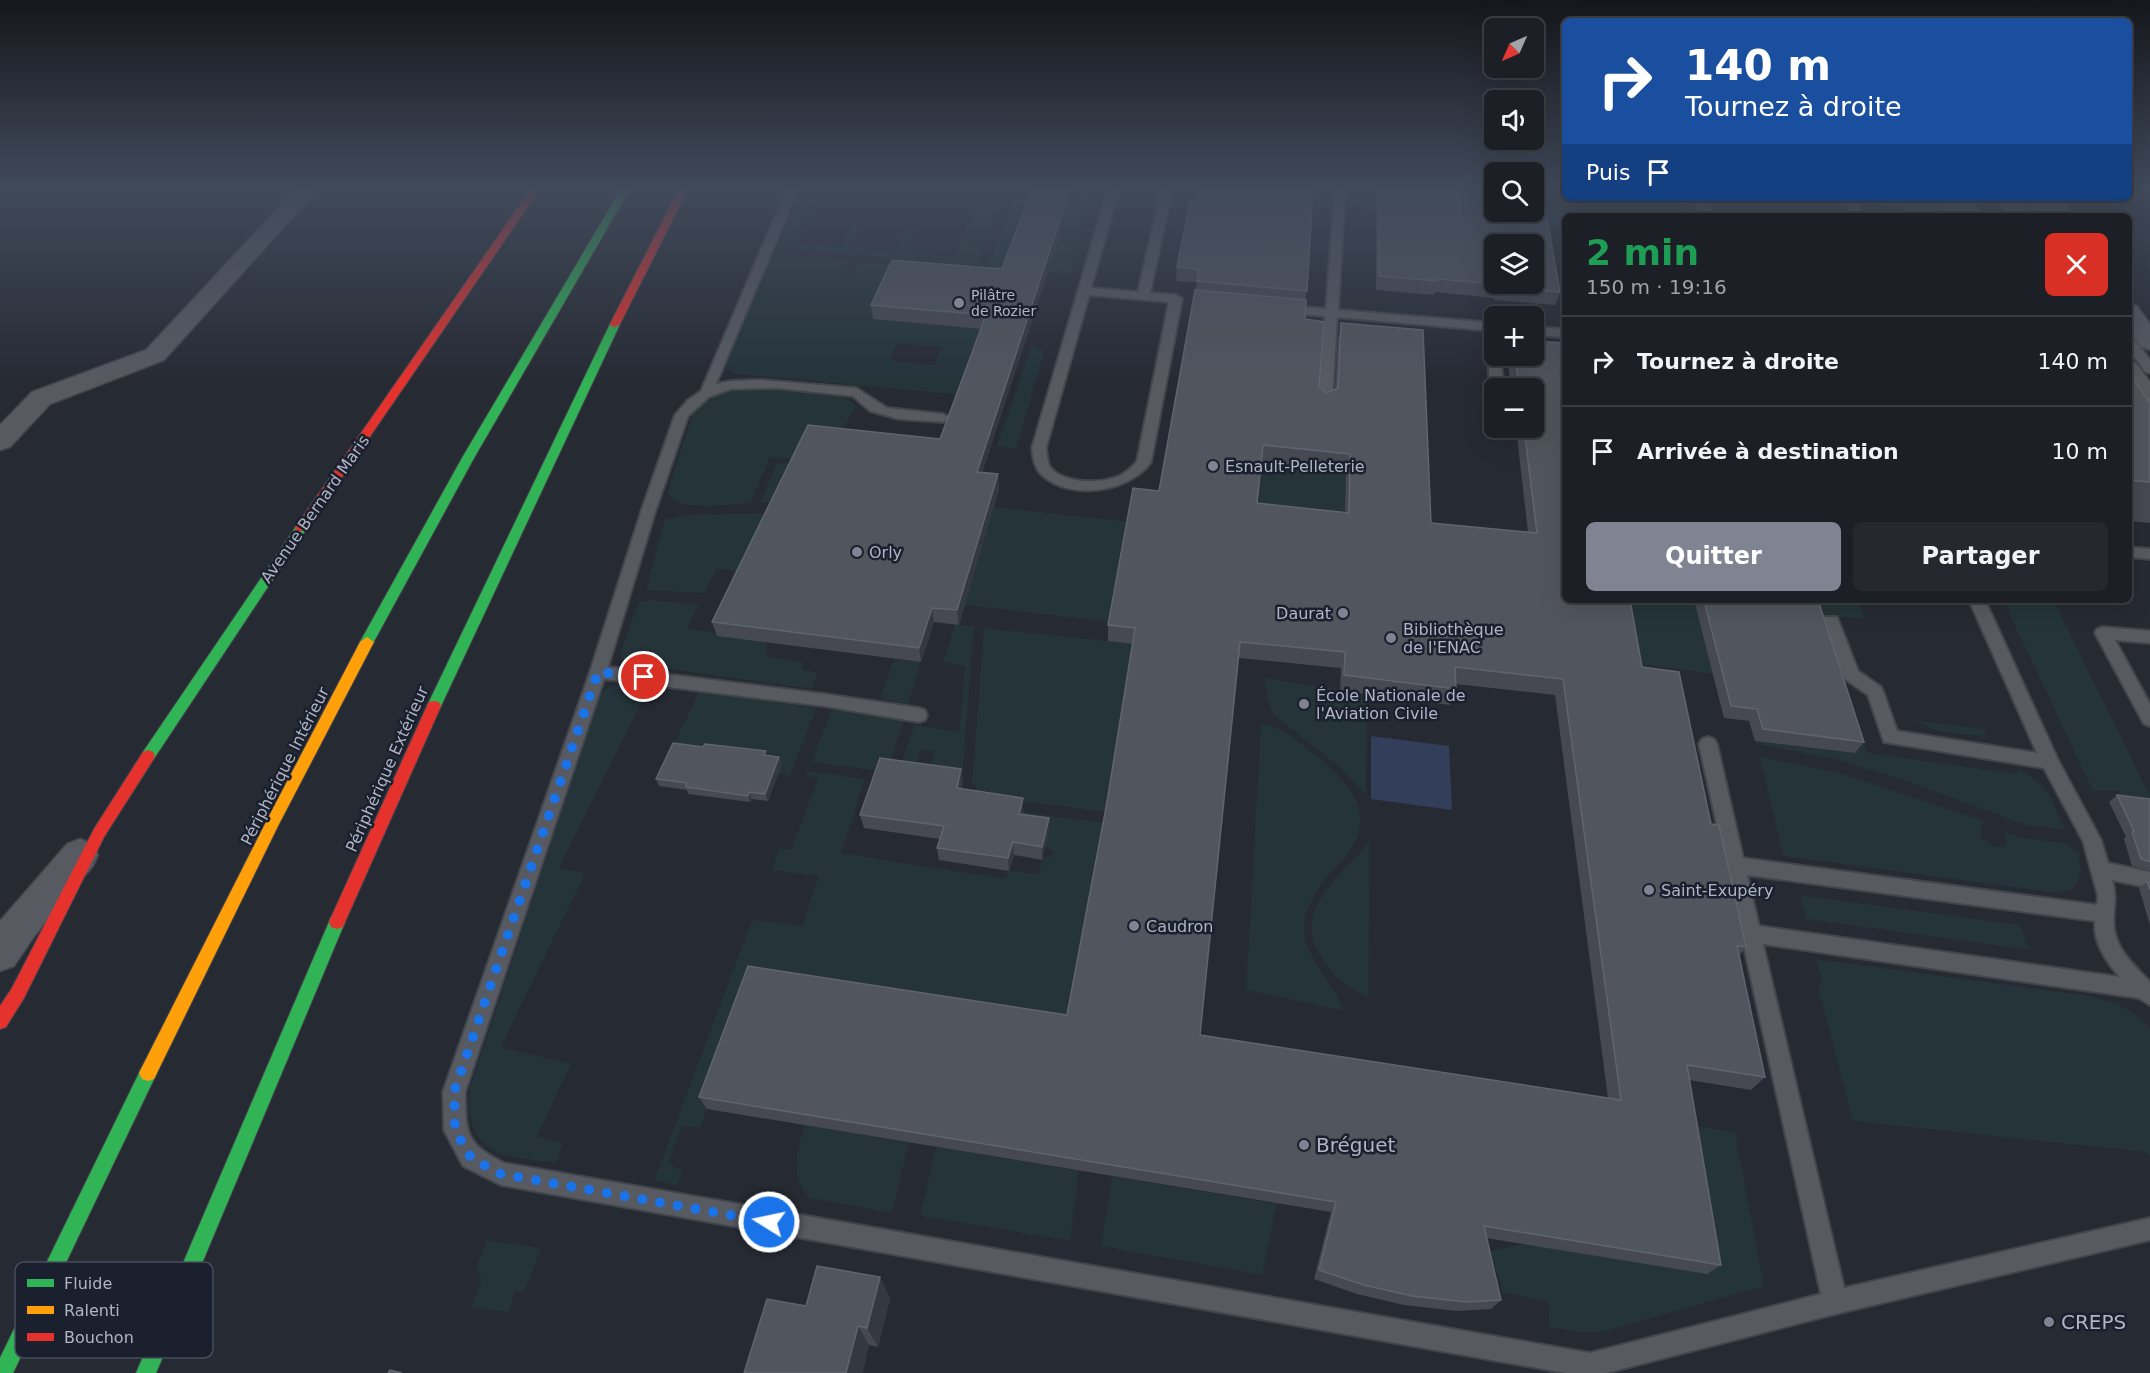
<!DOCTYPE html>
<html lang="fr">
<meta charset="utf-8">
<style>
body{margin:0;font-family:"DejaVu Sans",sans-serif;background:#25282e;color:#f1f3f6;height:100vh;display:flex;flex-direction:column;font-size:22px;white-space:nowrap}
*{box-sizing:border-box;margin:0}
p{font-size:20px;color:#a0a3a7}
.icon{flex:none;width:33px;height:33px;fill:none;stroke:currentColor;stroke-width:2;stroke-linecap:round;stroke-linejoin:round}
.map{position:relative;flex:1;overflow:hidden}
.sheet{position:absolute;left:1562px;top:213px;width:570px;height:390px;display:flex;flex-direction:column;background:#1c2026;border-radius:9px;box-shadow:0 6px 24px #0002,0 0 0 2px #3a3e43}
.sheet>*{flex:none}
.guide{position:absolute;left:1562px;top:18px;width:570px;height:183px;border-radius:9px;box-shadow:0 6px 24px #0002,0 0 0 2px #3a3e43;background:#1a4fa0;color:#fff;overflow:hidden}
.needle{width:39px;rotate:225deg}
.buttons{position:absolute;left:1484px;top:18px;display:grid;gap:12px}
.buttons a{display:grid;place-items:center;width:60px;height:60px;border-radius:9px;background:#1c2026;box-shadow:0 6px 24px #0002,0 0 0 2px #3a3e43;font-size:30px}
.pin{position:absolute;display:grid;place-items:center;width:51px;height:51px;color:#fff;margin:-26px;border:3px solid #fff;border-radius:50%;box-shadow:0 2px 6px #0007}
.me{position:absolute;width:66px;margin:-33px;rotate:280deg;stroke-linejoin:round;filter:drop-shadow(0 0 4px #0008)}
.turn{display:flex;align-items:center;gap:21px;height:126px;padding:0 24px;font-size:27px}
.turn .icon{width:78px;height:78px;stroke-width:2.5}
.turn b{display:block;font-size:42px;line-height:51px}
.then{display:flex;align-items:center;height:57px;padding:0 24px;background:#0003;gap:12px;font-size:22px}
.round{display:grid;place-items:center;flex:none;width:63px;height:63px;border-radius:9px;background:#25282e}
.head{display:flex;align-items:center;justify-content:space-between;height:102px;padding:0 24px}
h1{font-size:36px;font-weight:600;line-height:45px;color:#1e9e55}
.primary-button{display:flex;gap:12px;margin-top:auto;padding:12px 24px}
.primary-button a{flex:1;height:69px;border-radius:9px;background:#808492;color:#fff;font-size:24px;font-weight:600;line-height:69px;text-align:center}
.primary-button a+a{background:#25282e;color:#f1f3f6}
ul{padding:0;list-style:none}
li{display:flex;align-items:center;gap:18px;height:90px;padding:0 24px;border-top:2px solid #3a3e43}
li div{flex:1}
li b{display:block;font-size:22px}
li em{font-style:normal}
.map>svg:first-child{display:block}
.green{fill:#243439;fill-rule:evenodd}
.water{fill:#323e5a}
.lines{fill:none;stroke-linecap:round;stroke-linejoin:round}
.lane-casing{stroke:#43454c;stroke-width:4}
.street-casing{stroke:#43454c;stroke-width:3}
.fast-casing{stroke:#43454c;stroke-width:2}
.slow-casing{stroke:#43454c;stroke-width:2}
.jam-casing{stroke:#43454c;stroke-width:2}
.lane{fill:#575a61;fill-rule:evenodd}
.street{fill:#575a61;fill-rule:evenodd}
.fast{fill:#30b455;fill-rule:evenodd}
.slow{fill:#ff9f0a;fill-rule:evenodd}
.jam{fill:#e5322d;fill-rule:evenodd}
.wall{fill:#464952;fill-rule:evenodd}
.shaded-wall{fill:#343840}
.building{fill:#51555e;stroke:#60646e;stroke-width:1.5;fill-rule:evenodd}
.route{stroke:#1a73e8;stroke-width:10;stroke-dasharray:0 18}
.poi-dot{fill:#808492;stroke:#1a202d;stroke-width:2}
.labels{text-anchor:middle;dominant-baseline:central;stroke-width:5;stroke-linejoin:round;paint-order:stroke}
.far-poi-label{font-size:14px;fill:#b0b5c5;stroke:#1a202d;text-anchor:start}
.poi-label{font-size:16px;fill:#b0b5c5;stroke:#1a202d;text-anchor:start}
.street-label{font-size:16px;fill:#b0b5c5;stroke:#1a202d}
.near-poi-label{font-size:20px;fill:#b0b5c5;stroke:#1a202d;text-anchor:start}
.key{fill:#1a202d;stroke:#474d5b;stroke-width:1.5}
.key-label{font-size:16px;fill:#b0b5c5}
</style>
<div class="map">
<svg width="2150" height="1373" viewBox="0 0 2150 1373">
<rect width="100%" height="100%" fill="#262a33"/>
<path class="green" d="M803,189H824L792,242L813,244L809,251L777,248Z
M983,189H1008L977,266L929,262L933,255L955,257Z
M1017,189L1037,190L1002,269L988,267Z
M1348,189H1376V212L1349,206Z
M1073,196H1093L1070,274L1049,272Z
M1537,197L1566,200L1570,216H1564V225L1541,224Z
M1576,198H1684L1690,216H1580Z
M852,225H861L849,247L870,249L867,256L813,252L817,245L840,247Z
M908,229L917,231L906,252L928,254L925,261L871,257L874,250L897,252Z
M774,253L852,261L844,274L850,276L859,261L899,265L873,319L987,330L963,395L736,374L726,369V363ZM897,343L942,347L935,365L890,361Z
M1031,346L1045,350L1016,449L997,446Z
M753,386L844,398L854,403L855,408L844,427L838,428L833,439L796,459L770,457L750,503C728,504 680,513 667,494L693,412C710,393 729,389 753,386Z
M1260,462L1346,470L1345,530L1254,520Z
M777,463L800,464L782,502L760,503Z
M994,507L1129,522L1111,622L965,605Z
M776,513L748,572L717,569L704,593L646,590L665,519L685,515Z
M651,600L699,605L687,628L766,642L767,656L803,662L802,670L818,672L812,689L626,663L621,659L620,653L639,602Z
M1619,600H1694L1713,674L1632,663Z
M1817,600L1830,602V600H1858L1866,619L1817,615Z
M2003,600H2075L2077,604L2055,603L2150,796V807L2125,804L2119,791H2093Z
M955,624L974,627L962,778L930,774L935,751L921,749L913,771L900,770L914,725L959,732L965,666L943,662Z
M984,628L1134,644L1107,812L972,795L977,785L972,784Z
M894,659L921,662L908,704L880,699Z
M1265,678L1367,694L1366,795L1338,766L1274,715L1267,700Z
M622,683L650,686L559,868L585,873L501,1047L571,1064L537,1137L563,1143L556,1163C538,1160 517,1159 499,1153C471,1143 465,1110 471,1085L600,696L607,688Z
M699,692L816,708L790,776L778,773L781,764L672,748Z
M831,710L901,719L903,723L886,772L812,762Z
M1912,720L1984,729L1987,737L1938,731Z
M1261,724C1282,725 1303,745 1319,758C1352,786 1378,816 1345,857C1333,871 1319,883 1312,900C1308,909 1304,916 1304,926C1304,958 1333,984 1345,1011L1246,990Z
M1857,728L1868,753L2016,774L2018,769C2049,786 2052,799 2065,830L2026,825L1904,780L1835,759L1757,744L1755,741L1854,753Z
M1760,757L1840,773L1978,819L1985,822L1981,824V837L1995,847H2004L2007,842L2004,831L2022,838L2068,844L2072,850L2078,852C2081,867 2083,877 2072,889L2058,893L1783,856Z
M807,771L865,779L841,853L1006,879L1009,871L1039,874L1043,857H1052L1053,850L1045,849L1049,831L1020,828L1023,812L1105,823L1067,1028L755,980L700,1128L682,1126L668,1163L683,1172L677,1185L654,1181L752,920L802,926L819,876L772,870L779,848L791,850L818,778L807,776Z
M1370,841L1368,997C1347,988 1332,975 1320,955C1292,907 1343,875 1370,841Z
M1800,895L2020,925L2030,950L1806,919Z
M1815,959L2089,996C2113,1002 2135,1009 2150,1029V1156L2146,1152L1853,1121L1818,987L1822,979Z
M1682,1123L1735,1133L1764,1286L1601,1332L1584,1333L1550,1327L1548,1302L1503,1292L1491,1251L1524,1244L1707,1274Z
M805,1125L909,1143L892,1213L809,1198C790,1175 796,1152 805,1125Z
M936,1147L1079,1171L1070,1241L920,1216Z
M1112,1176L1277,1204L1262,1275L1101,1246Z
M487,1240L541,1248L524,1292L516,1291L508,1312L471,1307L482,1280L476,1266Z"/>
<path class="water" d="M1371,736L1449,746L1452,810L1371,799Z"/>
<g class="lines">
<g class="lane-casing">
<path id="lane" d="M787,189H798L716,384L731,381L761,380L856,388L887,408L943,414L950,418L943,422L899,419L870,411L853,396L776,388L731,389L709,397L688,416L656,509L608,667L824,694L919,708L925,710L927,715L925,720L919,722L824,706L604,679L465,1092C466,1134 465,1143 504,1163L1590,1353L1821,1294L1699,744L1702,739L1708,737L1714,739L1717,744L1743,858L2097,905L2098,896L2083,841L2044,768L1884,742L1868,695L1845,679L1823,621L1825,617H1837L1858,671L1881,687L1883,691L1897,731L2037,753L1969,600H1985L2058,760L2101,840L2108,863L2150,872V888L2112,880C2118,900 2112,909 2114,927C2116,950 2135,966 2150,982V1005L2139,998L1763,944L1844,1288L2150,1218V1240L1835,1314L1606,1373H1566L501,1185L463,1166L444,1130L443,1092L590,672L642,509L675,415L688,400L701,391ZM1747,875L2095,921C2093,942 2107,963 2120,977L1759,926Z
M1108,189H1119L1091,288L1138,292L1162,189H1172L1150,293L1176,295L1182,299L1151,462C1130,492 1069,502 1041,474C1034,467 1033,457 1032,448ZM1089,295L1169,302L1137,461C1132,467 1127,472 1119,476C1101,484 1063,484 1050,467C1047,462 1047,454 1046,448Z
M1335,189H1345L1338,310L1494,323V331L1337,317L1332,404L1325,408L1318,404L1325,316L1286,313L1280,309L1286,305L1326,309Z
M1696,198H1706L1713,216H1701Z
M1854,198C1872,198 1919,193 1931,203L1926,206L1863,201L1858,206L1863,216H1851L1847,205Z
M2025,198H2036L2049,216H2037Z
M1533,327L1564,329V337L1533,335Z
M2128,335L2132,336L2150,360V373L2145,372L2128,348Z
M1494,352V356H1500L1504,388H1494V391L1490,388L1488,356Z
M2128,547L2150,549V559L2128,557Z
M2103,627L2150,631V643L2115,640L2150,704V726L2144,724L2095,633L2097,629Z"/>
</g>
<g class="street-casing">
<path id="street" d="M296,189H318L164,360L50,404L10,447L0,450V425L32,392L146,350Z
M1996,198H2018L2032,216H2010Z
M2040,198H2062L2072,216H2050Z
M2128,304L2137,306L2150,324V350L2141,347L2128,329Z
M2128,361L2137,364L2150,382V409L2141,407L2128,389Z
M80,839L93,844L98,855L93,866L35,935L14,966L0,971V921L67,844Z"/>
</g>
<g class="fast-casing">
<path id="fast" d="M621,189H630L474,458L372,645H362L360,642L462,458Z
M615,321L620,324L441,706L439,710H429L427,706L610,324Z
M301,524L307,528L305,531L153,760H143L141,756L143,752L297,525Z
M337,915L343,917L345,922L156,1373H136L329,922L331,917Z
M148,1065L154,1067L157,1073L154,1079L13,1373H0V1358L142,1067Z"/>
</g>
<g class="slow-casing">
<path id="slow" d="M367,637L374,642L278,826L154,1079L148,1081L142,1079L139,1073L142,1067L268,818L360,642Z"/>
</g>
<g class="jam-casing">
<path id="jam" d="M531,189H540L305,531H297L295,528L297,525Z
M679,189H688L620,324L615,327L611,326L610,324Z
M434,701L439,702L441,706L345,922L343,927L337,929L331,927L329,922L427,706L429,702Z
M148,750L153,752L155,756L153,760L104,837L24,998L6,1027L0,1029V1006L12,988L94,829L143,752Z"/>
</g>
<use href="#lane" class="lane"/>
<use href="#street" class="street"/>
<use href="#fast" class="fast"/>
<use href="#slow" class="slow"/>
<use href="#jam" class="jam"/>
</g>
<path class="wall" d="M1032,189H1075L982,473L998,474L999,489L959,625L934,622L921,662L717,636L712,622L940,439L981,329L873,319L871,305L1002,269Z
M1376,189H1494L1560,292L1555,305L1494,300V298L1435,292L1434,295L1376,290Z
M1905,198H1971L1983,216H1906L1901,206Z
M1190,201L1307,291L1305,300V319L1319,387L1327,393L1335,389L1338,340L1341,323L1431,523L1528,532L1516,428H1533V388H1511L1507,356H1533L1642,667L1711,824L1746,947L1739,956L1765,1077L1751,1090L1689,1080L1721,1265L1707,1274L1486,1238L1501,1300L1491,1309L1457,1311L1404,1305L1357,1294L1314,1279L1331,1212L707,1109L699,1097L1067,1015L1107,802L1133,644L1108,641V625L1159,491L1196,290L1197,282L1176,281L1177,267ZM1261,462L1346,470L1345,513L1257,503ZM1239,658L1341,668L1340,691L1450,705L1456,689V684L1555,695L1608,1098L1200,1035Z
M2128,372L2150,482V523L2128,521Z
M1694,600H1818L1864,742L1855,753L1755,741L1749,721L1724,718Z
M767,755L782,764L768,801L752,799L750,802L688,794L687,790L659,786L656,779Z
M963,783L961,789L1023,812V815L1049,831L1042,860L1014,855L1009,871L939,860L937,848L940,839L864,828L860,815Z
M2117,795L2150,799V871L2132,866L2124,839L2126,837L2109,802Z
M2147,882H2150V925L2139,888Z
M880,1277L890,1298L878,1347L869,1345L806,1306Z"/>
<path class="shaded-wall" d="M1070,189H1075L978,486L977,472Z
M998,474L999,489L959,625L957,610Z
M932,608L934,622L921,662L919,648Z
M779,757L782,764L768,801L765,794Z
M961,769L963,783L959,802L957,788Z
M749,792L752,799L750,802L748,796Z
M1023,798V812L1020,828L1019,814Z
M1049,818V831L1042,860V847Z
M1013,842L1014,855L1009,871L1008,858Z
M880,1277L890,1298L878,1347L867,1328Z
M858,1326L869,1345L863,1373H846Z"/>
<path class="building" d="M1032,189H1070L977,472L998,474L957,610L932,608L919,648L712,622L808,425L940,439L986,315L871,305L892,260L1002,269Z
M1200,189H1313L1307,291L1197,281L1199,269L1177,267L1190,201L1197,202Z
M1379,189H1494V212H1533V189H1542L1560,292L1498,286V284L1438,279V281L1379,276ZM1494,244H1533V284H1494Z
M1936,198H1971L1983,216H1947Z
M1195,290L1306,300L1305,319L1324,322L1319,387L1327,393L1338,388L1341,323L1423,330L1431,523L1537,533L1524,428H1533V388H1519L1515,356H1533V341L1564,343V600H1630L1642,667L1679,672L1711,824L1719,825L1746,947L1737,946L1765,1077L1687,1065L1721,1265L1484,1226L1501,1300L1466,1302L1412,1296L1364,1285L1319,1270L1336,1202L699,1097L748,966L1067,1015L1107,802L1135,628L1108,625L1133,488L1159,491ZM1263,445L1350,454L1349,513L1257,503ZM1240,642L1345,652L1344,675L1456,689L1455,667L1563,679L1621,1100L1200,1035Z
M2128,372L2150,403V482L2128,480Z
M1704,600H1818L1864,742L1763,729L1757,709L1731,706Z
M673,743L703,747L705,744L766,751L764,755L779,757L765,794L749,792L748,796L686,787L687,783L656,779Z
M880,758L961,769L957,788L1023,798L1019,814L1049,818L1042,847L1013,842L1008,858L937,848L944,826L860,815Z
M2117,795L2150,799V862L2141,859L2132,832L2134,831Z
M2147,882H2150V890Z
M817,1266L880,1277L867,1328L858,1326L846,1373H744L767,1299L806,1306Z
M390,1370L402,1373H388Z"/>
<linearGradient id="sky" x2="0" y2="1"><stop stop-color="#15171c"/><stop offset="0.49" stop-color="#414a5b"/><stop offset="1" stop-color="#414a5b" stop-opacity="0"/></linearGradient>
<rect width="2150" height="382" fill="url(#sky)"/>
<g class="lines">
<path class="route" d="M644,677L598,672L454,1092L455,1130L471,1158L501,1174L769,1222"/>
</g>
<g class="poi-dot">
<circle cx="959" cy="303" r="6"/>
<circle cx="1213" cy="466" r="6"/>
<circle cx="857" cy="552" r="6"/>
<circle cx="1343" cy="613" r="6"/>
<circle cx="1391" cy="638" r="6"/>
<circle cx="1304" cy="704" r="6"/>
<circle cx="1649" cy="890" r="6"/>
<circle cx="1134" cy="926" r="6"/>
<circle cx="1304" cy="1145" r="6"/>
<circle cx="2049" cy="1322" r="6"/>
</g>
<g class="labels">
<g class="far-poi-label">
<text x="971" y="295">Pilâtre<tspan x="971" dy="16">de Rozier</tspan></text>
</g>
<g class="poi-label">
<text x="1225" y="466">Esnault-Pelleterie</text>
<text x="869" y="552">Orly</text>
<text x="1331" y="613" text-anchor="end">Daurat</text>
<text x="1403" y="629">Bibliothèque<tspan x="1403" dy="18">de l'ENAC</tspan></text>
<text x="1316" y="695">École Nationale de<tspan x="1316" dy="18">l'Aviation Civile</tspan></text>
<text x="1661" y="890">Saint-Exupéry</text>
<text x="1146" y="926">Caudron</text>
</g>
<g class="street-label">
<text transform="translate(315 509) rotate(-55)">Avenue Bernard Maris</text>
<text transform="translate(285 766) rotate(-63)">Périphérique Intérieur</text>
<text transform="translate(387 769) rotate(-66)">Périphérique Extérieur</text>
</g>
<g class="near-poi-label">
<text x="1316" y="1145">Bréguet</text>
<text x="2061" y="1322">CREPS</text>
</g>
</g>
<rect x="15" y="1262" width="198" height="96" rx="9" class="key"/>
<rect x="27" y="1279" width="27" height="8" fill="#30b455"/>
<rect x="27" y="1306" width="27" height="8" fill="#ff9f0a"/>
<rect x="27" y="1333" width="27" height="8" fill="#e5322d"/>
<g class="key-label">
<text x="64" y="1289">Fluide</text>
<text x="64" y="1316">Ralenti</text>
<text x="64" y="1343">Bouchon</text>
</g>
</svg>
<div class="buttons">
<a><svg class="needle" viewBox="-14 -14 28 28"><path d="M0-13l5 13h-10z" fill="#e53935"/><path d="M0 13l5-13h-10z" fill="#a0a3a7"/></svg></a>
<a><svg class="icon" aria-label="sound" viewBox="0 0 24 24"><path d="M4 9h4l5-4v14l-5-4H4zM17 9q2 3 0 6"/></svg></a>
<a><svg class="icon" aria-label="search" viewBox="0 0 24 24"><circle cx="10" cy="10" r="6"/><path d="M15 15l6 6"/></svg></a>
<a><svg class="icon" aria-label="layers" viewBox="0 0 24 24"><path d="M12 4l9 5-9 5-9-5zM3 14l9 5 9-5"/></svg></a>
<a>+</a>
<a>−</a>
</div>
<div class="pin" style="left:644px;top:677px;background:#d93025"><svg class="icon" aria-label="arrive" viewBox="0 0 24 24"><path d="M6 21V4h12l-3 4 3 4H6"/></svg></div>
<svg class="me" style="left:769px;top:1222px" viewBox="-20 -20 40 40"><circle r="17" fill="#1a73e8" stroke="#fff" stroke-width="3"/><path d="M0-11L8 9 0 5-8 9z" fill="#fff"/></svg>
<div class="guide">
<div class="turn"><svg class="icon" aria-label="right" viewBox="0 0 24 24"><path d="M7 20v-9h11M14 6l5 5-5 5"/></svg><div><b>140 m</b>Tournez à droite</div></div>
<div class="then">Puis<svg class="icon" aria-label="arrive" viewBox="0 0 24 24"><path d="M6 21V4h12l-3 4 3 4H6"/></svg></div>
</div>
<section class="sheet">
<div class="head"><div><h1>2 min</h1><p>150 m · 19:16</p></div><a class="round" style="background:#d93025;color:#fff"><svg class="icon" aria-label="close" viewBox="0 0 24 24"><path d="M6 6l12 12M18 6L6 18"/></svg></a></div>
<ul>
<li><svg class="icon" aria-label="right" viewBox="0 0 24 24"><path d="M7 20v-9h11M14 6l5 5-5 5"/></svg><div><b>Tournez à droite</b></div><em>140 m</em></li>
<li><svg class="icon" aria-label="arrive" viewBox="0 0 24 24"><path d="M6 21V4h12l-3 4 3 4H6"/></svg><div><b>Arrivée à destination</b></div><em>10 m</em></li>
</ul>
<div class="primary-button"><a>Quitter</a><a>Partager</a></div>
</section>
</div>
